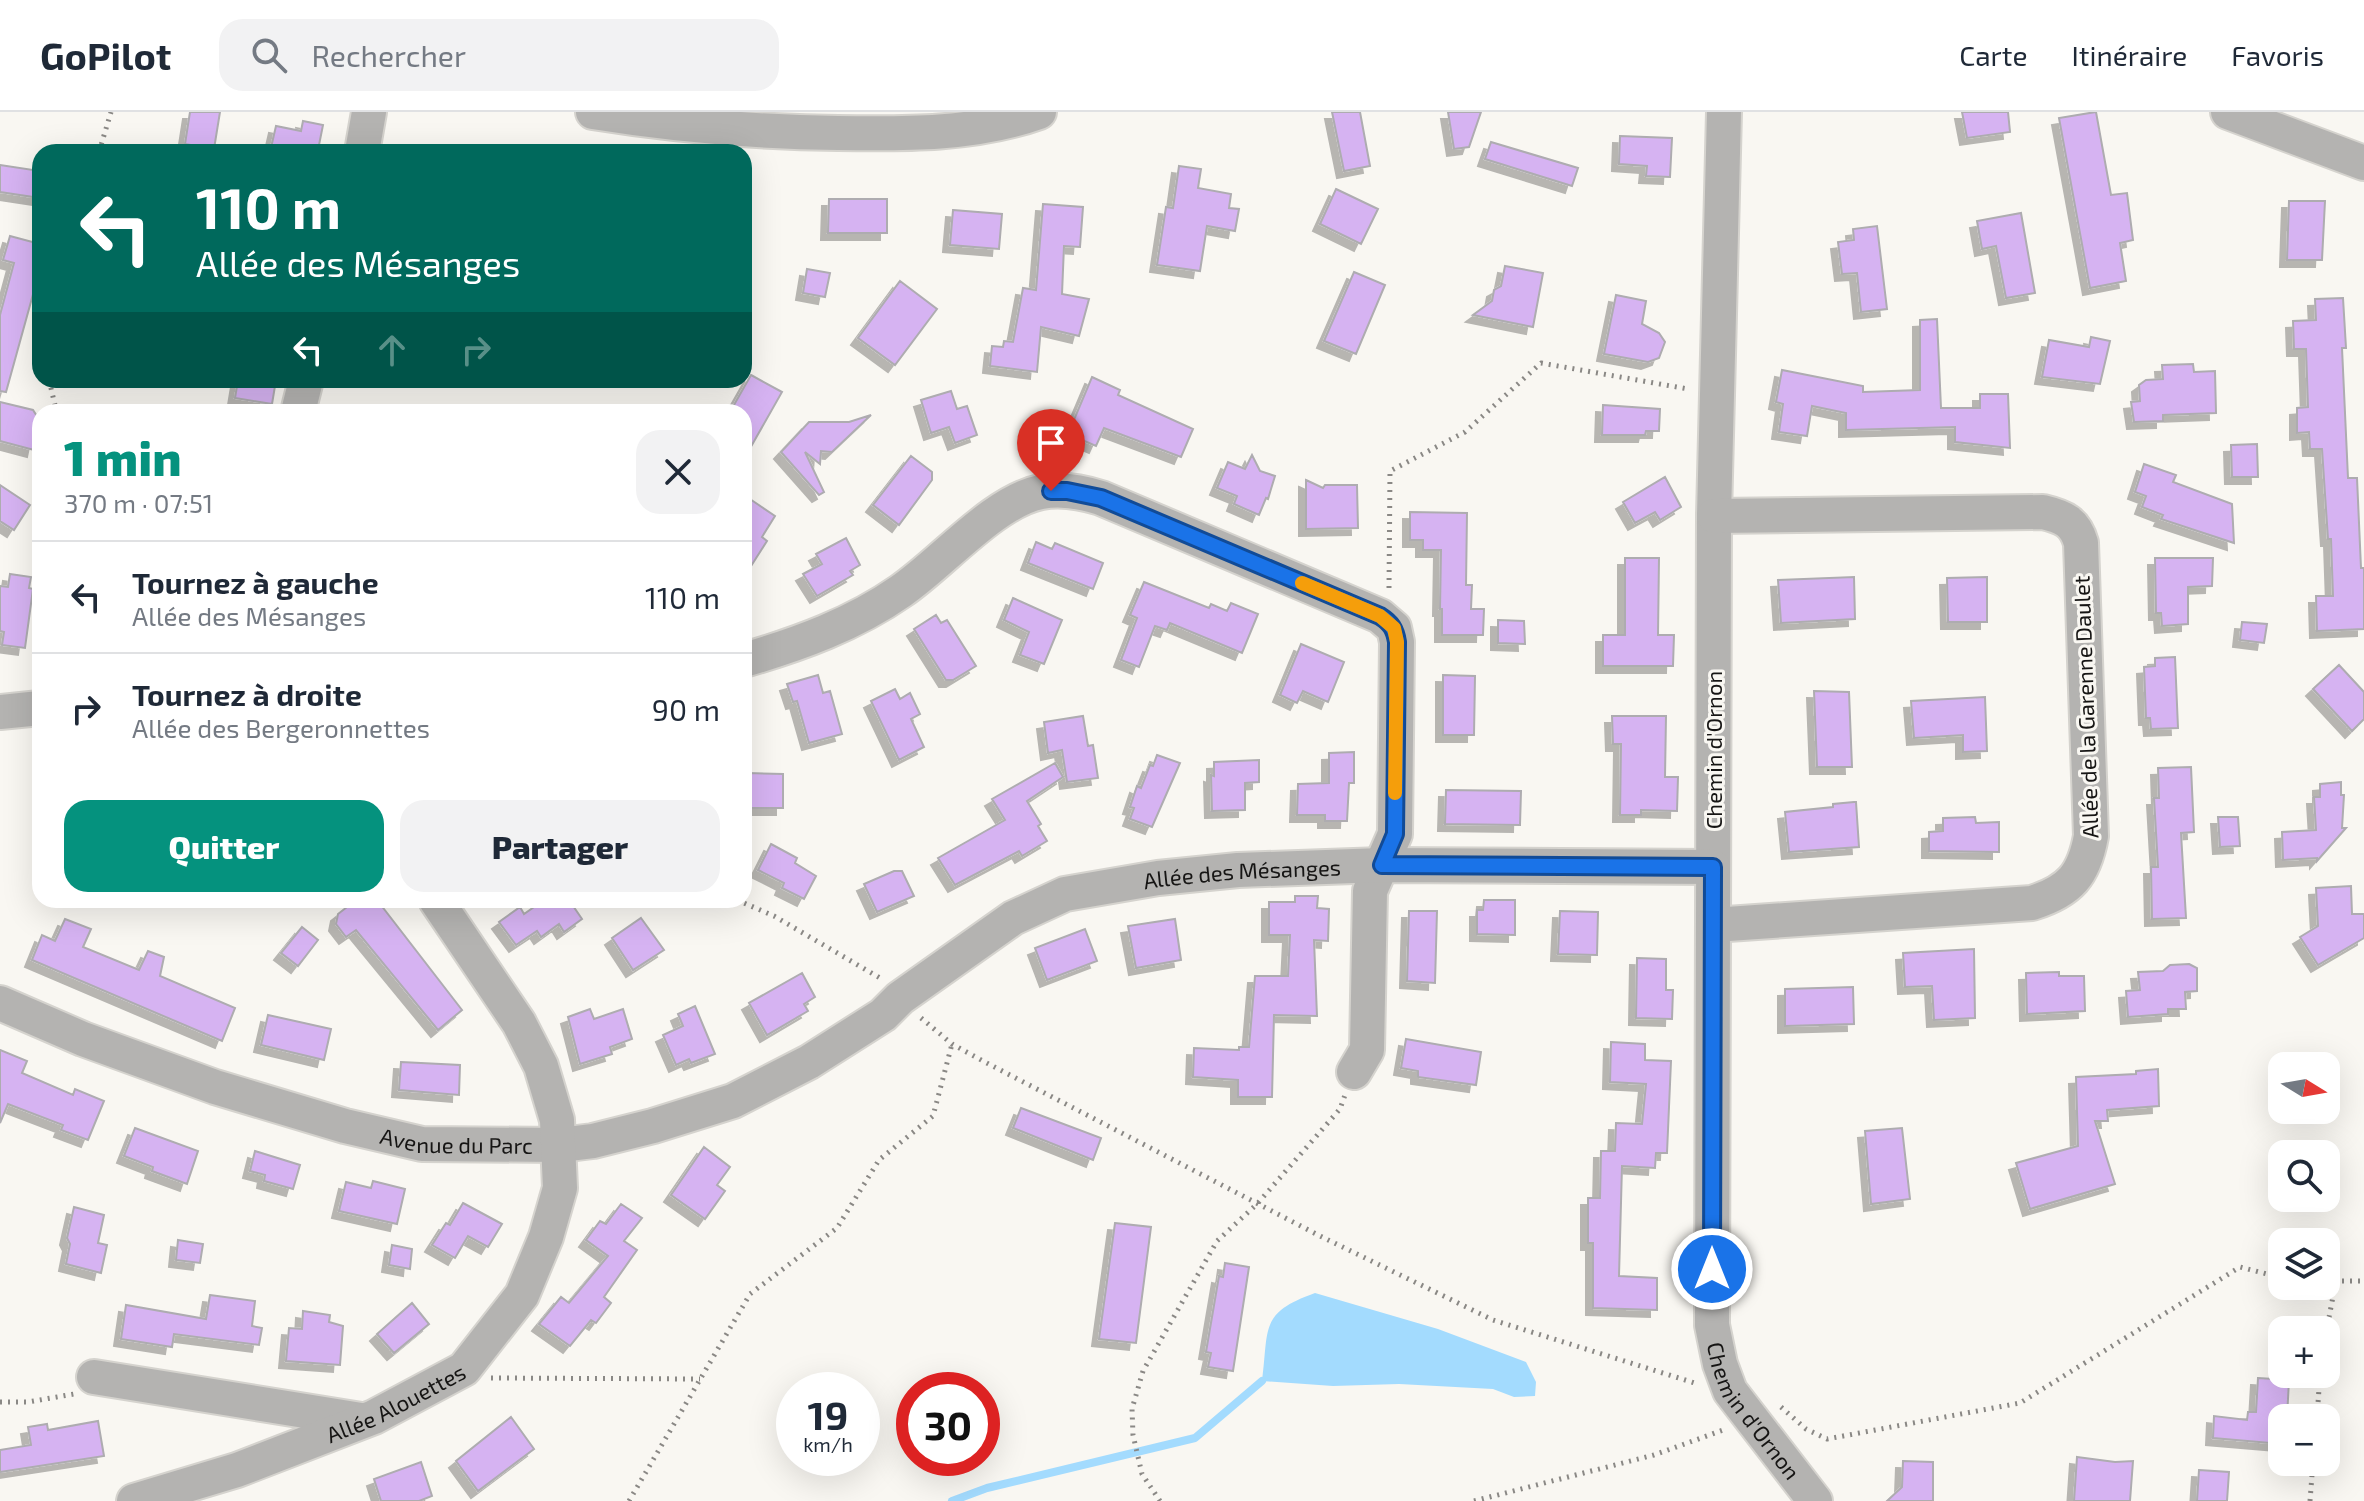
<!DOCTYPE html>
<html lang="fr">
<meta charset="utf-8">
<style>
body{margin:0;font-family:"Exo 2",sans-serif;background:#f2f2f3;color:#1f2937;height:100vh;display:flex;flex-direction:column;font-size:30px;white-space:nowrap}
*{box-sizing:border-box;margin:0}
p{font-size:26px;color:#747a83}
.icon{flex:none;width:44px;height:44px;fill:none;stroke:currentColor;stroke-width:2;stroke-linecap:round;stroke-linejoin:round}
.map{position:relative;flex:1;overflow:hidden}
.details{position:absolute;left:32px;top:292px;width:720px;height:504px;display:flex;flex-direction:column;background:#fff;border-radius:24px;box-shadow:0 8px 32px #0002}
.details>*{flex:none}
.hud{position:absolute;left:32px;top:32px;width:720px;height:244px;border-radius:24px;box-shadow:0 8px 32px #0002;background:#00695c;color:#fff;overflow:hidden}
.needle{width:52px;rotate:101deg}
.tools{position:absolute;left:2268px;top:940px;display:grid;gap:16px}
.tools a{display:grid;place-items:center;width:72px;height:72px;border-radius:16px;background:#fff;box-shadow:0 8px 32px #0002;font-size:40px}
.speed{position:absolute;left:776px;top:1260px;display:flex;gap:16px;font-size:40px;font-weight:700;text-align:center}
.speed>*{display:grid;place-content:center;width:104px;height:104px;border-radius:50%;background:#fff;box-shadow:0 8px 32px #0002;line-height:1}
.speed small{font-size:20px;font-weight:400}
.speed .limit{border:12px solid #d22;background:#fff;color:#111}
.pin{position:absolute;display:grid;place-items:center;width:68px;height:68px;color:#fff;margin:-82px -34px;border-radius:50% 50% 50% 0;rotate:-45deg;box-shadow:0 0 8px #0007}
.pin .icon{rotate:45deg}
.me{position:absolute;width:88px;margin:-44px;rotate:0deg;stroke-linejoin:round;filter:drop-shadow(0 0 6px #0008)}
.turn{display:flex;align-items:center;gap:28px;height:168px;padding:0 32px;font-size:36px}
.turn .icon{width:104px;height:104px;stroke-width:2.5}
.turn b{display:block;font-size:56px;line-height:68px}
.lanes{display:flex;align-items:center;height:76px;padding:0 32px;background:#0003;justify-content:center;gap:40px;direction:ltr}
.lanes .off{opacity:.35}
.round{display:grid;place-items:center;flex:none;width:84px;height:84px;border-radius:24px;background:#f2f2f3}
.summary{display:flex;align-items:center;justify-content:space-between;height:136px;padding:0 32px}
h1{font-size:48px;font-weight:800;line-height:60px;color:#05927e}
.button{display:flex;gap:16px;margin-top:auto;padding:16px 32px}
.button a{flex:1;height:92px;border-radius:24px;background:#05927e;color:#fff;font-size:32px;font-weight:800;line-height:92px;text-align:center}
.button a+a{background:#f2f2f3;color:#1f2937}
ul{padding:0;list-style:none}
li{display:flex;align-items:center;gap:24px;height:112px;padding:0 32px;border-top:2px solid #e0e1e3}
li div{flex:1}
li b{display:block;font-size:30px}
li em{font-style:normal}
header{display:flex;align-items:center;gap:48px;box-sizing:border-box;height:112px;padding:0 40px;background:#fff;border-bottom:2px solid #e0e1e3}
header strong{font-size:38px}
nav{display:flex;gap:44px;margin-inline-start:auto;font-size:28px}
.search{width:560px;height:72px;background:#f2f2f3;display:flex;align-items:center;gap:20px;box-sizing:border-box;padding:0 28px;border-radius:24px;color:#747a83;font-size:30px}
.map>svg:first-child{display:block}
.water{fill:#a3dbfe}
.lines{fill:none;stroke-linecap:round;stroke-linejoin:round}
.stream{stroke:#a3dbfe;stroke-width:8}
.building{fill:#d6b3f2;stroke:#aeacb0;stroke-width:2;filter:url(#shadow)}
.minor-casing{stroke:#d5d3ce;stroke-width:38}
.path{stroke:#8a8885;stroke-width:5;stroke-dasharray:2 6;stroke-linecap:butt}
.minor{stroke:#b4b3b1;stroke-width:34}
.route-casing{stroke:#114b97;stroke-width:20}
.route{stroke:#1a73e8;stroke-width:14}
.slow{stroke:#f59e0b;stroke-width:14}
.labels{text-anchor:middle;dominant-baseline:central;stroke-width:6;stroke-linejoin:round;paint-order:stroke}
.street-label{font-size:22px;fill:#161514;stroke:#f9f7f2}
</style>
<header>
<strong>GoPilot</strong>
<div class="search"><svg class="icon" aria-label="search" viewBox="0 0 24 24"><circle cx="10" cy="10" r="6"/><path d="M15 15l6 6"/></svg>Rechercher</div>
<nav><a>Carte</a><a>Itinéraire</a><a>Favoris</a></nav>
</header>
<div class="map">
<svg width="2364" height="1389" viewBox="0 0 2364 1389">
<defs>
<filter id="shadow"><feDropShadow dx="-7" dy="7" stdDeviation="0" flood-color="#0004"/></filter>
</defs>
<rect width="100%" height="100%" fill="#f9f7f2"/>
<path class="water" d="M1315,1181L1438,1217L1526,1250L1536,1270L1535,1284L1514,1285L1493,1277L1399,1272L1333,1274L1262,1269C1269,1216 1259,1201 1315,1181Z"/>
<g class="lines">
<path class="stream" d="M952,1389L987,1376L1195,1326L1262,1269"/>
</g>
<path class="building" d="M190,0H220L214,37L185,32Z
M1332,0H1360L1370,54L1344,59Z
M1448,0H1481L1469,35L1454,37Z
M1962,0H2008L2010,20L1967,26Z
M2096,0L2111,83L2127,81L2133,128L2120,131L2126,169L2090,176L2059,6Z
M303,9L323,13L318,38L270,40L276,14L301,19Z
M1620,24L1672,26L1670,65L1646,64L1647,54L1619,52Z
M1491,30L1578,56L1572,74L1485,47Z
M0,53L40,59V86L0,80Z
M1179,54L1201,57L1198,76L1231,82L1229,96L1239,97L1235,119L1207,114L1200,159L1157,153L1166,95L1173,96Z
M1336,77L1378,97L1361,132L1320,112Z
M829,87H887V121H828Z
M2289,89H2325L2322,148H2287Z
M1043,92L1083,95L1080,135L1064,134L1062,182L1089,187L1079,224L1041,215L1037,260L990,254L992,234L1003,235L1004,229L1013,230L1023,176L1036,178Z
M953,98L1002,102L999,137L950,133Z
M2021,101L2035,181L2006,186L1996,134L1982,137L1977,109Z
M1877,114L1887,197L1861,200L1857,161L1842,162L1838,130L1854,128L1853,117Z
M10,124L40,132V157L6,280L0,279V203L14,151L3,148Z
M1505,154L1543,161L1533,215L1473,203L1492,189L1494,178L1501,174Z
M807,157L830,161L825,185L803,181Z
M1354,160L1385,173L1356,242L1324,229Z
M900,169L937,197L895,253L858,226Z
M1616,183L1646,189L1642,212L1659,221L1665,230L1659,246L1648,250L1604,242Z
M2343,186L2346,236H2342L2348,366H2357L2361,456H2364V517L2317,519L2316,484H2333L2331,427H2328L2322,337H2310L2309,320L2297,321V296L2308,295L2306,237H2294L2293,209L2316,208L2315,187Z
M1937,207L1941,296H1980V282H2008L2010,336L1955,330V315L1846,318V301L1812,294L1807,324L1779,320L1783,292L1776,290L1782,258L1863,274V280L1920,278V208Z
M2091,225L2110,229L2100,272L2042,265L2049,228L2089,235Z
M2193,252L2194,260L2215,259L2216,301L2163,303V309L2134,310L2131,290L2140,289L2139,273L2146,268L2163,267L2162,253Z
M751,263L782,280L744,347V300H730Z
M1092,265L1120,278L1118,283L1193,317L1181,345L1104,316L1096,334L1068,322Z
M238,268H276L272,292L235,286Z
M951,279L957,297L967,294L977,323L955,331L949,315L931,321L921,288Z
M0,290L33,298L40,309L34,338L0,329Z
M1603,293L1660,297L1659,319H1646L1645,323H1602Z
M871,303L832,340L821,339L820,352L805,340L824,380L819,383L781,340L809,310H849Z
M2257,332L2258,365H2232L2231,333Z
M1252,343L1260,359L1275,364L1268,387L1266,386L1259,403L1234,392L1237,384L1217,376L1228,350L1245,357Z
M911,344L932,360V368L899,413L873,393Z
M2144,352L2176,363L2173,370L2232,392L2234,431L2161,407L2163,403L2142,395L2146,384L2135,380Z
M1665,365L1681,395L1660,408L1655,400L1635,411L1623,390Z
M1306,368L1323,376L1325,373H1357L1358,416L1306,417Z
M0,373L30,393L14,418L0,409Z
M744,383L775,404L762,425L767,429L744,465Z
M1410,400L1467,401L1466,473H1472L1471,497H1484L1483,523H1442V497H1440L1441,438H1423V428H1410Z
M846,426L860,453L850,459L853,463L817,484L803,462L822,452L816,442Z
M1036,430L1052,437L1055,431L1103,451L1093,477L1028,451Z
M1625,446H1659L1658,523H1674L1673,554H1603V523H1625Z
M2155,446H2213L2212,474L2188,475V512L2162,514L2161,501H2156Z
M10,462L31,465L29,476L33,477L25,536L2,533L4,520L0,519V474L8,475Z
M1854,465L1855,507L1781,511L1778,468Z
M1987,465V510H1948L1947,466Z
M1144,470L1209,496L1211,492L1227,499L1231,491L1258,502L1242,541L1170,511L1167,518L1155,514L1139,555L1121,548L1137,506L1130,503Z
M1013,486L1062,508L1044,552L1020,543L1029,520L1004,508Z
M936,503L941,511L947,508L976,554L953,568H946L914,517Z
M1498,508L1524,509L1525,532L1498,531Z
M2242,510L2267,512L2264,531L2240,528Z
M1301,532L1344,550L1328,590L1303,579L1297,591L1280,583Z
M2175,545L2178,616L2151,617L2150,606H2146L2144,555L2155,554V546Z
M2339,553L2364,580V607L2352,619L2313,577Z
M818,563L823,581L830,579L842,622L809,631L797,589L793,590L787,572Z
M1443,563L1475,564L1474,623H1443Z
M895,577L900,587L910,581L920,602L911,607L924,635L899,648L871,589Z
M1814,579L1849,580L1852,655H1817Z
M1985,585L1987,639L1963,640V623L1914,626L1911,589Z
M1083,604L1088,634L1093,633L1098,666L1067,670L1062,638L1048,641L1044,610Z
M1612,604H1666L1665,665H1678L1677,699L1641,698V703H1620L1621,632H1613Z
M1354,640V671H1349L1347,709H1325V703H1297L1298,672L1329,671V641Z
M1157,643L1180,651L1152,715L1130,707L1134,696L1130,695L1137,674L1141,676L1150,653L1153,654Z
M1259,648V670L1245,671V698L1212,699L1211,663L1214,664V650Z
M1055,651L1063,665L1027,689L1041,712L1038,714L1047,729L1022,744L1019,739L955,773L938,746L1005,708L992,687Z
M2191,655L2194,720L2181,721L2186,806L2152,807L2151,755H2158L2154,686H2159L2158,656Z
M748,661L783,662V696H744V667L748,668Z
M2341,670V683H2344L2342,716H2346L2317,749V746L2283,748L2282,720L2316,718L2314,685H2320V672Z
M1446,678L1521,679L1520,713L1445,712Z
M1854,690H1856L1859,735L1789,740L1785,700L1833,695V692Z
M1975,705L1976,711L1999,710V740L1929,739V720L1943,719V706Z
M2218,705H2238L2240,734L2220,735Z
M771,732L797,746L795,751L816,764L804,787L782,776L784,771L758,758Z
M894,759H902L914,784L877,800L864,772Z
M2351,774L2352,802H2364V826L2318,853L2300,825L2318,814L2316,776Z
M1295,784H1318L1317,796L1329,797L1328,829L1314,828L1317,904L1274,903L1272,985H1238V968L1193,965L1194,936L1239,938V935H1249L1255,864H1288L1290,823H1269V790H1295Z
M356,788H377L462,898L438,918L356,818L346,825L336,812L338,802Z
M544,788H569L582,807L564,820L559,812L541,825L537,819L516,833L499,810L520,795L524,802Z
M1484,788H1515V823L1477,822V798H1483Z
M1409,799H1437L1435,871L1407,869Z
M1560,799L1598,800L1597,843L1558,842Z
M641,806L664,838L633,858L612,826Z
M65,807L91,817L83,835L139,858L148,839L164,845L160,864L235,896L222,929L32,848L42,823L55,829Z
M1175,807L1181,848L1136,856L1128,814Z
M302,815L318,828L298,854L281,841Z
M1085,817L1097,849L1047,868L1035,836Z
M1974,837L1975,906L1934,908L1932,874L1905,875L1903,841Z
M1637,846L1666,847V878H1673L1672,907L1636,906Z
M2189,852L2197,856V879L2185,880L2186,897H2168V902L2128,905L2126,879L2140,878L2138,860L2163,859L2170,853Z
M2059,860V864H2084L2085,899L2027,902L2026,861Z
M802,861L815,885L804,892L808,899L767,923L749,891Z
M1853,875L1854,912L1785,914V877Z
M695,894L715,942L691,951L689,947L676,953L663,923L683,914L678,902Z
M590,897L594,907L623,897L632,927L610,935L612,942L580,952L568,905Z
M268,903L331,917L324,948L261,933Z
M1406,927L1481,940L1476,973L1418,965V959L1401,956Z
M1611,930L1645,932V948L1671,949L1667,1041H1656L1655,1056L1622,1054L1619,1164L1657,1166V1198L1593,1196V1131H1588V1086H1600L1601,1039H1615L1616,1011L1642,1012L1646,972L1610,970Z
M0,938L27,949L22,961L73,983L75,977L104,989L88,1028L61,1018L63,1013L8,992L0,1011Z
M401,950L460,953L459,983L399,978Z
M2158,957L2159,994L2107,998L2108,1009H2095L2115,1072L2030,1097L2016,1051L2078,1034L2076,965L2136,962V959Z
M1021,996L1101,1026L1093,1048L1013,1016Z
M135,1016L198,1039L187,1072L152,1059L153,1055L124,1044Z
M1902,1016L1910,1087L1871,1092L1865,1019Z
M704,1035L730,1055L717,1073L725,1079L705,1107L671,1083Z
M255,1039L300,1053L293,1077L264,1069L265,1063L250,1059Z
M373,1069L405,1077L397,1112L339,1099L346,1070L371,1076Z
M463,1091L502,1112L488,1135L468,1124L455,1146L432,1133L446,1111L450,1113Z
M621,1092L642,1106L624,1129L637,1138L604,1185L611,1191L596,1211L591,1208L570,1234L539,1212L561,1185L569,1191L608,1144L586,1128L600,1109L606,1112Z
M74,1095L104,1103L98,1131L107,1133L101,1161L66,1152L70,1132L67,1126Z
M1115,1111L1151,1115L1136,1231L1099,1227Z
M178,1128L203,1132L200,1151L176,1148Z
M392,1133L412,1137L410,1157L389,1153Z
M1225,1151L1249,1155L1233,1259L1208,1255L1211,1241L1206,1240L1219,1164L1223,1165Z
M210,1183L255,1189L252,1214L262,1216L259,1233L174,1222L172,1235L121,1227L126,1193L206,1207Z
M412,1191L429,1212L394,1241L377,1222Z
M303,1199L330,1203L329,1210L343,1214L340,1253L286,1249L289,1216L302,1217Z
M2258,1266L2289,1268L2287,1306H2282V1332L2213,1326L2214,1304L2247,1308L2248,1300H2256Z
M511,1305L534,1337L478,1379L456,1349Z
M98,1309L104,1344L0,1360V1338L31,1333L28,1315L47,1312L48,1318Z
M2077,1345L2115,1350L2133,1349L2130,1389H2074Z
M1903,1349L1933,1350V1389H1887L1902,1375Z
M421,1350L432,1384L419,1389H381L374,1367Z
M2199,1358L2229,1360L2227,1389H2197Z"/>
<g class="lines">
<g class="minor-casing">
<g id="minor">
<path d="M593,0C673,13 756,20 838,21C905,22 975,23 1039,0"/>
<path id="s1" d="M1724,0L1714,404L1712,1213L1720,1252L1730,1279L1815,1389"/>
<path d="M2228,0L2364,51"/>
<path d="M362,40L369,0"/>
<path d="M298,300L306,268"/>
<path d="M744,548C799,532 854,512 901,479C941,452 994,389 1041,380C1062,376 1082,380 1101,386L1380,504L1394,516L1397,530L1395,722L1370,779L1367,938L1354,960"/>
<path d="M0,600L40,596"/>
<path d="M1713,813L2032,791C2070,779 2084,763 2091,724L2081,431C2075,410 2064,405 2043,400L1714,404"/>
<path id="s2" d="M0,891L83,927L215,975L345,1014L422,1032L560,1033L593,1029L653,1014L733,989L809,950L883,903L900,886L1013,806L1065,782L1158,766L1238,758L1382,753L1713,755"/>
<path d="M94,1265L361,1308"/>
<path id="s3" d="M134,1389L237,1358L374,1305L464,1257L522,1183L546,1125L560,1076L557,1008L541,954L519,911L436,788"/>
</g>
</g>
<path class="path" d="M99,40L111,0
M49,268L55,293L61,300
M1389,476L1390,359L1465,320L1541,251L1688,277
M737,788L774,804L880,866
M921,906L952,932L983,949L1320,1124L1493,1208L1698,1272
M2326,1169H2364
M2326,1221L2336,1169
M491,1266L700,1267
M0,1290H28L74,1282
M1781,1295L1806,1317L1827,1327L2020,1291L2240,1155L2282,1166
M2317,1306L2320,1262
M629,1389L750,1182L837,1116L879,1048L933,1004L952,932
M1160,1389L1142,1362L1133,1323L1132,1297L1143,1259L1217,1129L1257,1092L1340,997L1345,983
M1474,1389L1654,1343L1726,1317
M2310,1389L2313,1350"/>
<use href="#minor" class="minor"/>
</g>
<g class="lines">
<g class="route-casing">
<path id="route" d="M1051,379H1067L1101,386L1380,504C1391,511 1395,517 1397,530L1395,722L1382,753L1713,755L1712,1157"/>
</g>
<use href="#route" class="route"/>
<path class="slow" d="M1302,471L1380,504L1394,516L1397,530L1395,681"/>
</g>
<g class="labels">
<g class="street-label">
<text transform="translate(2085 595) rotate(-92)">Allée de la Garenne Daulet</text>
<text transform="translate(1713 638) rotate(-90)">Chemin d'Ornon</text>
<text stroke="none"><textPath href="#s2" startOffset="1334">Allée des Mésanges</textPath></text>
<text stroke="none"><textPath href="#s2" startOffset="480">Avenue du Parc</textPath></text>
<text stroke="none"><textPath href="#s3" startOffset="280">Allée Alouettes</textPath></text>
<text stroke="none"><textPath href="#s1" startOffset="1310">Chemin d'Ornon</textPath></text>
</g>
</g>
</svg>
<div class="tools">
<a><svg class="needle" viewBox="-14 -14 28 28"><path d="M0-13l5 13h-10z" fill="#e53935"/><path d="M0 13l5-13h-10z" fill="#747a83"/></svg></a>
<a><svg class="icon" aria-label="search" viewBox="0 0 24 24"><circle cx="10" cy="10" r="6"/><path d="M15 15l6 6"/></svg></a>
<a><svg class="icon" aria-label="layers" viewBox="0 0 24 24"><path d="M12 4l9 5-9 5-9-5zM3 14l9 5 9-5"/></svg></a>
<a>+</a>
<a>−</a>
</div>
<div class="speed"><div>19<small>km/h</small></div><div class="limit">30</div></div>
<div class="pin" style="left:1051px;top:379px;background:#d93025"><svg class="icon" aria-label="arrive" viewBox="0 0 24 24"><path d="M6 21V4h12l-3 4 3 4H6"/></svg></div>
<svg class="me" style="left:1712px;top:1157px" viewBox="-20 -20 40 40"><circle r="17" fill="#1a73e8" stroke="#fff" stroke-width="3"/><path d="M0-11L8 9 0 5-8 9z" fill="#fff"/></svg>
<div class="hud">
<div class="turn"><svg class="icon" aria-label="left" viewBox="0 0 24 24"><path d="M17 20v-9H6M10 6l-5 5 5 5"/></svg><div><b>110 m</b>Allée des Mésanges</div></div>
<div class="lanes"><svg class="icon" aria-label="left" viewBox="0 0 24 24"><path d="M17 20v-9H6M10 6l-5 5 5 5"/></svg><svg class="icon off" aria-label="ahead" viewBox="0 0 24 24"><path d="M12 20V5M6 11l6-6 6 6"/></svg><svg class="icon off" aria-label="right" viewBox="0 0 24 24"><path d="M7 20v-9h11M14 6l5 5-5 5"/></svg></div>
</div>
<section class="details">
<div class="summary"><div><h1>1 min</h1><p>370 m · 07:51</p></div><a class="round"><svg class="icon" aria-label="close" viewBox="0 0 24 24"><path d="M6 6l12 12M18 6L6 18"/></svg></a></div>
<ul>
<li><svg class="icon" aria-label="left" viewBox="0 0 24 24"><path d="M17 20v-9H6M10 6l-5 5 5 5"/></svg><div><b>Tournez à gauche</b><p>Allée des Mésanges</p></div><em>110 m</em></li>
<li><svg class="icon" aria-label="right" viewBox="0 0 24 24"><path d="M7 20v-9h11M14 6l5 5-5 5"/></svg><div><b>Tournez à droite</b><p>Allée des Bergeronnettes</p></div><em>90 m</em></li>
</ul>
<div class="button"><a>Quitter</a><a>Partager</a></div>
</section>
</div>
